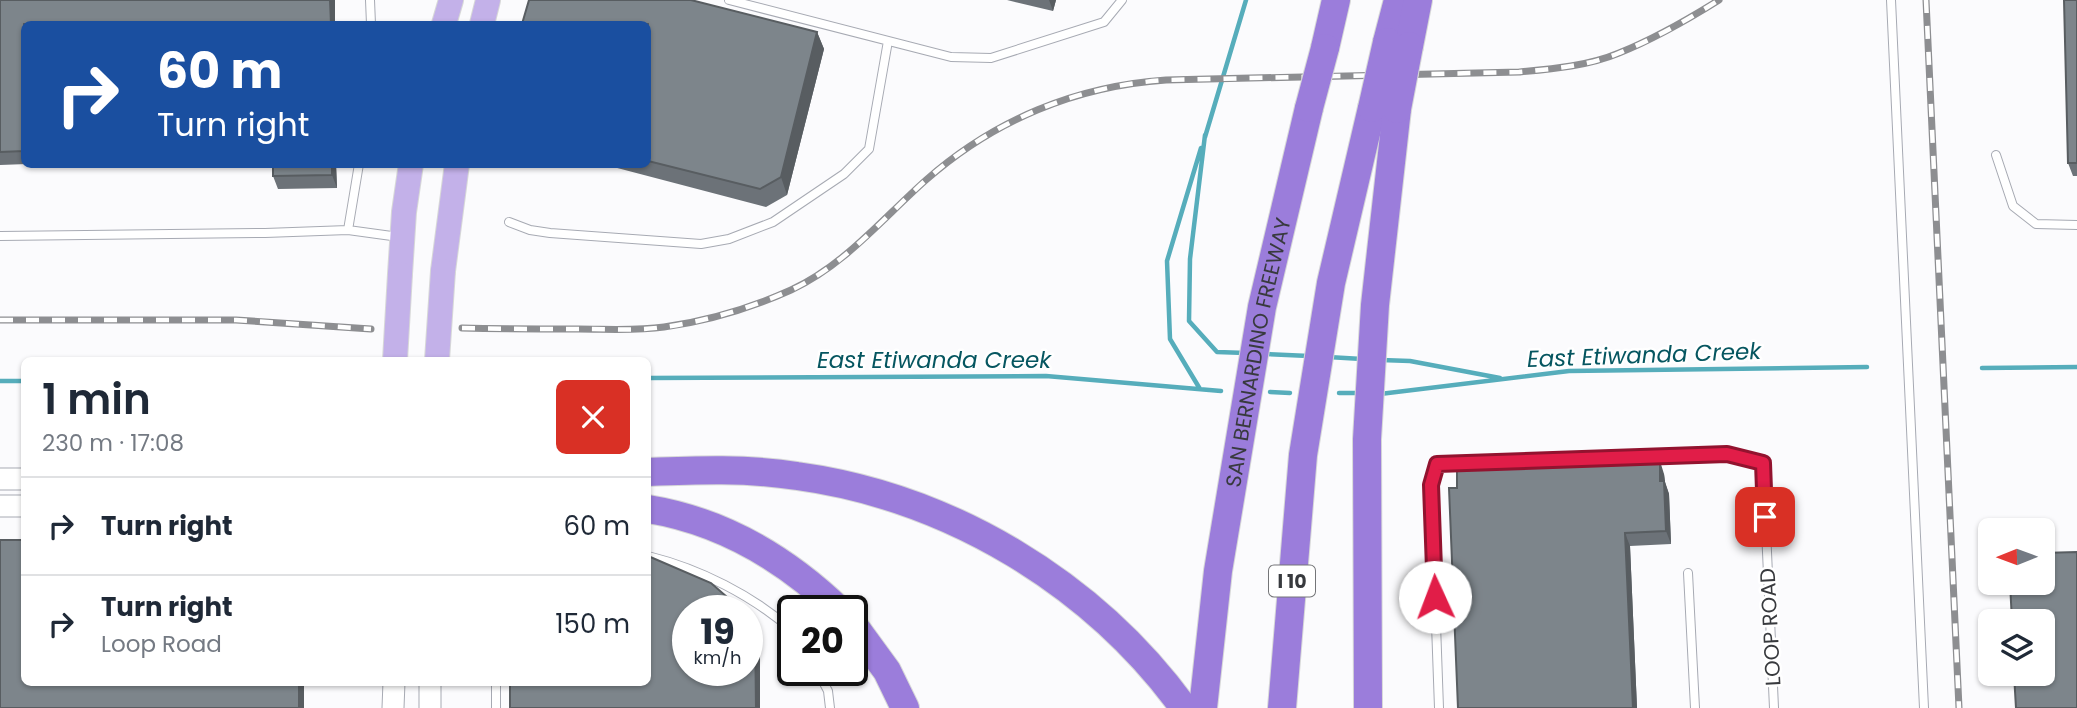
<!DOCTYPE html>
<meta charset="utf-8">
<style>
body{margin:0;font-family:Poppins,sans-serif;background:#f6f6f7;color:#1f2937;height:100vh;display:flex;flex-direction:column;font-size:26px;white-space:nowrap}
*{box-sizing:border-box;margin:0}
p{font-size:23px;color:#747a83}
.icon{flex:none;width:38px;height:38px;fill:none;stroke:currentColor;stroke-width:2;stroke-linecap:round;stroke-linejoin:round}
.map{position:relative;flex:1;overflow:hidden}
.drawer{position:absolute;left:21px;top:357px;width:630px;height:329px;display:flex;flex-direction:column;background:#fff;border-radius:10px;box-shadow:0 2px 5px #0004}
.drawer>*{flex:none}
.guide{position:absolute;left:21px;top:21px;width:630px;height:147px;border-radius:10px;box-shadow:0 2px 5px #0004;background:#1a4fa0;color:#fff;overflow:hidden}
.needle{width:46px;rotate:269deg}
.tools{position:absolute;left:1978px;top:518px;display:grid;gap:14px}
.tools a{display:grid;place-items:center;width:77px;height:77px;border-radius:10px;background:#fff;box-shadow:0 2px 5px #0004;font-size:35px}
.speed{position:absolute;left:672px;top:595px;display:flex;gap:14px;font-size:35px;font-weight:700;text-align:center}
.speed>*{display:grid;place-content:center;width:91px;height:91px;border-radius:50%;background:#fff;box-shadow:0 2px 5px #0004;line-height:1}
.speed small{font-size:18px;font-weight:400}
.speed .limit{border:4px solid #111;border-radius:10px;background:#fff;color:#111}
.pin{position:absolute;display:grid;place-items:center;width:60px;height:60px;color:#fff;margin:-30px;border-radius:14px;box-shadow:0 4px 10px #0006}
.me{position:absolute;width:77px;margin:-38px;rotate:358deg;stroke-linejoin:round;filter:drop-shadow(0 0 5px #0008)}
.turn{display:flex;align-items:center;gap:24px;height:147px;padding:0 21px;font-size:32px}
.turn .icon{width:91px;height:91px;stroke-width:2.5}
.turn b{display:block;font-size:49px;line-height:60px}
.round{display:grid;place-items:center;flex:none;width:74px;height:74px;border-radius:10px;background:#f6f6f7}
.head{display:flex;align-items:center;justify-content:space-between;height:119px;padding:0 21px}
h1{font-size:42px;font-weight:600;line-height:52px}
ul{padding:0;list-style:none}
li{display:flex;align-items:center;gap:21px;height:98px;padding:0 21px;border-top:2px solid #e0e1e3}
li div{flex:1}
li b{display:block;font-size:26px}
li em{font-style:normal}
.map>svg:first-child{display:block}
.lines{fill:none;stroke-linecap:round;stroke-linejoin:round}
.stream{stroke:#56adbb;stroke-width:4.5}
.lane-casing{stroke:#a7aab3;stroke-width:10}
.secondary-casing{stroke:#a7aab3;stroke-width:23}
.primary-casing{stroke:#d7d8d8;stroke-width:26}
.highway-casing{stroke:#d7d8d8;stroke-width:30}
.lane{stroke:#fff;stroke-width:8}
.secondary{stroke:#fff;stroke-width:21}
.primary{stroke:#c3b1e9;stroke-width:24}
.highway{stroke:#9b7ddb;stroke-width:28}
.rail-casing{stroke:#8d8e91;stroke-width:7}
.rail{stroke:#fff;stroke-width:4.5;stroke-dasharray:13;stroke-linecap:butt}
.primary-bridge-casing{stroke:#d7d8d8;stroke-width:26;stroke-linecap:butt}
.highway-bridge-casing{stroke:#d7d8d8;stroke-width:30;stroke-linecap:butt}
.primary-bridge{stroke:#c3b1e9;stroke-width:24}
.highway-bridge{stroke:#9b7ddb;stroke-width:28}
.wall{fill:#6c7278}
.shaded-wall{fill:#585d61}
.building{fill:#7d858b;stroke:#585d61;stroke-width:2}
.route-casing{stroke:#92132f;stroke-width:18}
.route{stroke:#e11d48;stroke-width:12}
.labels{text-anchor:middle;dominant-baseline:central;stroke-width:5;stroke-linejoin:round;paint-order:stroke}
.shield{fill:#fff;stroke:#747578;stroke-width:2}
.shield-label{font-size:19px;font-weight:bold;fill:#383a3e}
.street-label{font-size:21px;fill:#383a3e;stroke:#fff}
.water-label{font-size:23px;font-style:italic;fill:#065660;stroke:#fff}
</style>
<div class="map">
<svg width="2077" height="708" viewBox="0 0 2077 708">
<rect width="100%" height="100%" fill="#fbfbfd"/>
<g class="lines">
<path class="stream" d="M1205,135L1190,259L1189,321L1217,352L1246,353
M1205,137L1246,0
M1265,354L1309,356
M1328,357L1362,359
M1381,360L1410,361L1500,378
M1982,368L2077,367
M648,378L1046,376L1221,391
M0,381H24
M1200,389L1170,339L1167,261L1201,148
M1270,392L1290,393
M1339,393H1357
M1380,394L1569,371L1867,367"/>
<g class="lane-casing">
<path id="lane" d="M370,0L371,24
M729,0L951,57L991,58L1104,22L1122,0
M1891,0L1924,708
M1996,155L2013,206L2036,224L2077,225
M509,222L530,230L550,233L701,244L729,239L773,222L844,174L869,149L888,41
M348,230L359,164
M0,236L265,233L348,230L399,237
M648,556C700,569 752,595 793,631
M1688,573L1695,708
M817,670L828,691L830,708
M496,708V682
M1439,708L1431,485L1437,464L1727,454L1763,463L1774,708"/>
</g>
<g class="secondary-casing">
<path id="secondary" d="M0,479H24
M0,506H24
M393,708L394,682
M430,708V682"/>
</g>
<g class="primary-casing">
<path id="primary" d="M444,24L451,0
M482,24L488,0
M443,271L457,164
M400,274L404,212L411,164"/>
</g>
<g class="highway-casing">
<g id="highway">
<path d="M1387,42L1398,0"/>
<path d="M1409,46L1418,0"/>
<path d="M1325,48L1336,0"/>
<path d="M648,472C697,470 747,468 797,476C950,497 1093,583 1184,708"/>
<path d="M648,509C722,521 786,559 840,611"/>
<path d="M852,623L887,671L905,708"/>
<path id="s1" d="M1203,708L1218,571L1262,307L1309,108"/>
<path d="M1282,708L1303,455L1331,283L1372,108"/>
<path d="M1368,708L1367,439L1375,305L1397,109"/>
</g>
</g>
<use href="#lane" class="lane"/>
<use href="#secondary" class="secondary"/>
<use href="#primary" class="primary"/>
<use href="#highway" class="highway"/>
<g class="rail-casing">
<path id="rail" d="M1926,0L1959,708
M0,320H236L371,329
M462,328C501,329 540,329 579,329C607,329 636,331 664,327C707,321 751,308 791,290C845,265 883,218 926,180C994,120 1076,86 1166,80L1519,72C1552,69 1588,66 1619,53C1654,39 1687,20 1719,0"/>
</g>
<use href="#rail" class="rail"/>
<g class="primary-bridge-casing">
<path id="primary-bridge" d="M395,360L400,274
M437,360L443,271"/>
</g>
<g class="highway-bridge-casing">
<path id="highway-bridge" d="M1309,108L1325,48
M1372,108L1387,42
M1397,109L1409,46"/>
</g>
<use href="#primary-bridge" class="primary-bridge"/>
<use href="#highway-bridge" class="highway-bridge"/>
</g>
<path class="wall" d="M0,0H335V24H24V164H27L0,165Z
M1007,0H1056L1053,11Z
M2077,0V176H2073L2068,163Z
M648,24L817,32L824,49L787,195L766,207L602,164H648Z
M273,164H336L337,188L278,189L273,176Z
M1641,461L1664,474L1665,482L1669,494L1671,544L1630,546L1637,708H1458L1457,488Z"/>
<path class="shaded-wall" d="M330,0H335V24H331Z
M1049,0H1056L1053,11Z
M817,32L824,49L787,195L781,177Z
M332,164H336L337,188L332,175Z
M1660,461L1664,474L1665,482L1669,494L1671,544L1666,531L1660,481Z
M1625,533L1630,546L1637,708H1633Z
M755,622L760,635V708H756Z
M299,682H304V708H299Z"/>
<path class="building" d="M0,0H330L331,24H24V151L0,152Z
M529,0H691L817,32L781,177L760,189L648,161V24H522Z
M2064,0H2077V163H2068Z
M273,164H332V175L273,176Z
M1639,457L1640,461H1660V481H1664L1666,531L1625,533L1633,708H1458L1449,488H1457V469L1476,468V464Z
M0,540H24V682H299V708H0Z
M2077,552V708H2016L2014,674H2042V621H2012L2010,583H2042V553Z
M648,556L711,583L743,611H688V670H747V615L755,622L756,708H510V682H648Z"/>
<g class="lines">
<g class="route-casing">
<path id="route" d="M1435,597L1431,485L1437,464L1727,454L1763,463L1765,517"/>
</g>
<use href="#route" class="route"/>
</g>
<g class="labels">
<rect class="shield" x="1269" y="565.5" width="46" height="31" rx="5"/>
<g class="shield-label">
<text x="1292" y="581">I 10</text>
</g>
<g class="street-label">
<text stroke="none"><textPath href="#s1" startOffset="360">SAN BERNARDINO FREEWAY</textPath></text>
<text transform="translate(1770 627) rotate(-93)">LOOP ROAD</text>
</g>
<g class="water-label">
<text transform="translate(1644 355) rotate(-2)">East Etiwanda Creek</text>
<text x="934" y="360">East Etiwanda Creek</text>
</g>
</g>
</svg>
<div class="tools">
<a><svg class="needle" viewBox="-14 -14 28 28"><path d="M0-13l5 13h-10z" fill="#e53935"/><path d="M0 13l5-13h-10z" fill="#747a83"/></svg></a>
<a><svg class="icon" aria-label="layers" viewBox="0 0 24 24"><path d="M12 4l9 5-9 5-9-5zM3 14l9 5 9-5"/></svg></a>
</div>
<div class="speed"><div>19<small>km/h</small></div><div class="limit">20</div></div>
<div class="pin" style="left:1765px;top:517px;background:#d93025"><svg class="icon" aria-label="arrive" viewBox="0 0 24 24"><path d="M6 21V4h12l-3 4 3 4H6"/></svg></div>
<svg class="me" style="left:1435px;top:597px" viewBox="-20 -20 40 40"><circle r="19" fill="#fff"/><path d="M0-13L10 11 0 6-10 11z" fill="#e11d48"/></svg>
<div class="guide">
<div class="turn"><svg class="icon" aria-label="right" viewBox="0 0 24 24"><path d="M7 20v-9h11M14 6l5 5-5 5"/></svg><div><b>60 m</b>Turn right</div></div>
</div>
<section class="drawer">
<div class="head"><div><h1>1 min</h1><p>230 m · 17:08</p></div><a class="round" style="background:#d93025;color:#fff"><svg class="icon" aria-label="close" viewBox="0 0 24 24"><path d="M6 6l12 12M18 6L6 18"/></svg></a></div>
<ul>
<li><svg class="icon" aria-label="right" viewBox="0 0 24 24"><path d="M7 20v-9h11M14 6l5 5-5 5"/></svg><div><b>Turn right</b></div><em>60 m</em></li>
<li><svg class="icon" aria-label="right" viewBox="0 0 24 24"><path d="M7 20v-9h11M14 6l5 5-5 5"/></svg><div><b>Turn right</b><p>Loop Road</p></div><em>150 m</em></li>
</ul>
</section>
</div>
